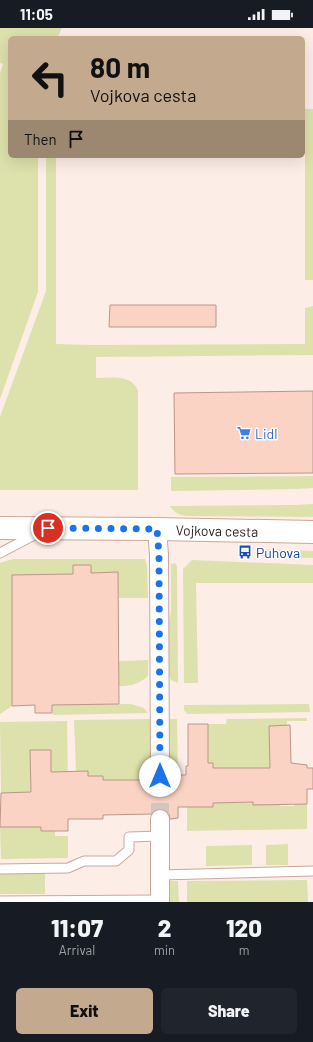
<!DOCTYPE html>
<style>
body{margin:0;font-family:Barlow,sans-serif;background:#20242c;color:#f1f3f6;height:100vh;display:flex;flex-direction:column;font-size:15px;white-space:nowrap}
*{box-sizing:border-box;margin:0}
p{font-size:13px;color:#9ea1a6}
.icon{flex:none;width:22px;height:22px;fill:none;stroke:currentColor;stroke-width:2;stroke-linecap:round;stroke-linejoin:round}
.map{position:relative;height:874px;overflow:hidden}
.panel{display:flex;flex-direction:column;background:#171b24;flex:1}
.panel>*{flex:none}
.guide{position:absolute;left:8px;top:8px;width:297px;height:122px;border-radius:6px;box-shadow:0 4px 16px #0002;background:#c3a98d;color:#111;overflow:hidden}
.pin{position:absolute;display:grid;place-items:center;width:34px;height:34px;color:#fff;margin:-17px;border:2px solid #fff;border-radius:50%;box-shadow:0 1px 4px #0007}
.me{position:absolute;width:44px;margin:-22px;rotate:0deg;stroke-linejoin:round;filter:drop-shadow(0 0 3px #0008)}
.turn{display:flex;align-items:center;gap:14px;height:84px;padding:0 16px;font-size:18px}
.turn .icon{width:52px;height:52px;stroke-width:2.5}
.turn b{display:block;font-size:28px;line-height:34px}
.then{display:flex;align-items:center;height:38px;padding:0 16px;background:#0003;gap:8px;font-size:15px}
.eta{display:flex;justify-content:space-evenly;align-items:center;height:68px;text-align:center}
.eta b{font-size:24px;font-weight:800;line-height:28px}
.primary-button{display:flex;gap:8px;margin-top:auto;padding:8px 16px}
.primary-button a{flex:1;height:46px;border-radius:6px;background:#c3a98d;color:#111;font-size:16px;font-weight:800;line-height:46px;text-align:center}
.primary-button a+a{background:#20242c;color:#f1f3f6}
.status{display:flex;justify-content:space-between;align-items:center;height:28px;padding:0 20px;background:#171b24;direction:ltr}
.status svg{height:11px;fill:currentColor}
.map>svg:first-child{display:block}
.green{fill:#dde1ac}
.building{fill:#fad3c5;stroke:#ba9689}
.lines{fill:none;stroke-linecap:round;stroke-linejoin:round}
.minor-tunnel{stroke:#d5c5bf;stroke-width:18;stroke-dasharray:18 9;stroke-linecap:butt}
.service-casing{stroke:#cca79a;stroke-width:11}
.minor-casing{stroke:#cca79a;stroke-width:20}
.tertiary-casing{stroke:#cca79a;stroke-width:24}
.service{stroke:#fff;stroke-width:9}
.minor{stroke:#fff;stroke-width:18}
.tertiary{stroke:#fff;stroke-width:22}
.route{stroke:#1a73e8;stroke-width:7;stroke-dasharray:0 12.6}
.labels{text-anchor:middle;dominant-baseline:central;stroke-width:3;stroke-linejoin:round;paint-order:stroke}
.shop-label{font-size:14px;fill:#366cbe;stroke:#fefefe;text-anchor:start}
.street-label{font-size:14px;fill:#352621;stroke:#fefefe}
.transit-label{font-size:14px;fill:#164399;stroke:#fefefe;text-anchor:start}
</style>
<div class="status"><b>11:05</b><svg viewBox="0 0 49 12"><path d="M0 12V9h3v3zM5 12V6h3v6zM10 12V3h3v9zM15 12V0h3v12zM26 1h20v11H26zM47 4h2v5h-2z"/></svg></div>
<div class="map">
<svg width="313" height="874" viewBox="0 0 313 874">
<rect width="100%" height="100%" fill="#fdede7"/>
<path class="green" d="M0,0H62L57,10H10V128H38V264L0,371V45L3,36L0,35Z
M303,81H313V252H305V91H303Z
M46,128H56V316L94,317L305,316V280L313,278V327L96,329V350C111,350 132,346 138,363V462H0V389L46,263Z
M313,448V460L297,461L171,463V449Z
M313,476V489L186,488C178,487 174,484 170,478L296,477Z
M262,521L313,523V530L261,528Z
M13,531H145L147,538L148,570H118V544L91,545V537H73V546L12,547V678L0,686V535Z
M192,532L313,537V555H196L198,655H184L183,541Z
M175,535L177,539L178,655L171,652L168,645L167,603L171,584V536Z
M148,632V648C139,656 131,658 119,658V633Z
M131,676L144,680L148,685L53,687L52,677Z
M309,676L310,684L187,686L184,682V677Z
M307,690V693H287V698L270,740L213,741L208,735V696H226L227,691Z
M151,691V752H103L102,748H88V743H76L74,692Z
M165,691H177L178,750H165Z
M67,693L68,762L51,756V722L30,723L31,759H40L41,764L1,765L0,694Z
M280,774V778H294L295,776H307V801L187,803V777L213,779V775Z
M41,798V803H55V808H68V830L1,831L0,799Z
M288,816V837H266V817Z
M252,817V837L206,838V818Z
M0,845H45V866H0Z
M307,852L308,874H187V853Z
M166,853H178L179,874H166Z"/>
<path class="building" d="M110,277H216V299H109Z
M313,363V445L175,446L174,365Z
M73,537H91V545L118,544L119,676L52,677V685H35V677L12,678V547L73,546Z
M188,696H208V735H213V740H270L269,698L290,697L291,735L307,737V740H313V761H307V776L253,777V774L213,775V779H178V790L170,791L169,786L166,782L160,781L155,782L151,786L103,787V791H68V803H41V799H0L1,765L31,764L30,722H51V744L88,743V748H103V752H150L154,757L160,758L166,757L169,754L170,747H186V738H188Z"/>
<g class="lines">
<path class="minor-tunnel" d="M160,748V791"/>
<g class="service-casing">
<path id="service" d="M0,525L38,505
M0,841L68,840L84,833H116L129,822V809L160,808
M160,847L313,843
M0,873L160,872"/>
</g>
<g class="minor-casing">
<path id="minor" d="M157,501L159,527L160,748
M160,791V874"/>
</g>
<g class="tertiary-casing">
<g id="tertiary">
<path id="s1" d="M0,500L157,501L313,504"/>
</g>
</g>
<use href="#service" class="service"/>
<use href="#minor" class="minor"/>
<use href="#tertiary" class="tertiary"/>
</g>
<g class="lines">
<path class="route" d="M48,500L157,501L159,527L160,748"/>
</g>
<defs>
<g id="supermarket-bare" transform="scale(1.08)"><path d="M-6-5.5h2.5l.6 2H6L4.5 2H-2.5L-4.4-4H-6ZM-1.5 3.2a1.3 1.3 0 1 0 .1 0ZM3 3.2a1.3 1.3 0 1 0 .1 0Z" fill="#3f7fe0" stroke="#fefefe" stroke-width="2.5" paint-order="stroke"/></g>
<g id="bus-bare" transform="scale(1.08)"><path d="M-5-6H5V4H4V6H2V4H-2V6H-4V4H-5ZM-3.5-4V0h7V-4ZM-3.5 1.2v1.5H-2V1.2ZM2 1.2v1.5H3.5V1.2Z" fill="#1a4fb4" stroke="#fefefe" stroke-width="2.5" paint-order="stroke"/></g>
</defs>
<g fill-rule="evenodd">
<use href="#supermarket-bare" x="244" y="405"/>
<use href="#bus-bare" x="245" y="524"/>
</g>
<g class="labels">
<g class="shop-label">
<text x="255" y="405">Lidl</text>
</g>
<g class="street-label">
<text stroke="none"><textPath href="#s1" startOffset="217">Vojkova cesta</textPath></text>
</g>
<g class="transit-label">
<text x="256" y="524">Puhova</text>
</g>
</g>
</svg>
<div class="pin" style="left:48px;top:500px;background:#d93025"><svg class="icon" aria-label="arrive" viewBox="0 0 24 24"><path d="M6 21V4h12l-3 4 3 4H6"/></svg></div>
<svg class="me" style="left:160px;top:748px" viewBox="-20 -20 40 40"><circle r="19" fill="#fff"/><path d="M0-13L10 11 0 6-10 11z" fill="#1a73e8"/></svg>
<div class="guide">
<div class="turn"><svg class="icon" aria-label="left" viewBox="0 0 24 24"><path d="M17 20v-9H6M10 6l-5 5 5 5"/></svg><div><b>80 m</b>Vojkova cesta</div></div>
<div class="then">Then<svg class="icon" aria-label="arrive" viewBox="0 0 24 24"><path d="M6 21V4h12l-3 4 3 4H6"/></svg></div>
</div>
</div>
<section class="panel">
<div class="eta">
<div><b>11:07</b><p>Arrival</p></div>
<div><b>2</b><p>min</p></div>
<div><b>120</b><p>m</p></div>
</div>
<div class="primary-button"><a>Exit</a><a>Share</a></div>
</section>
